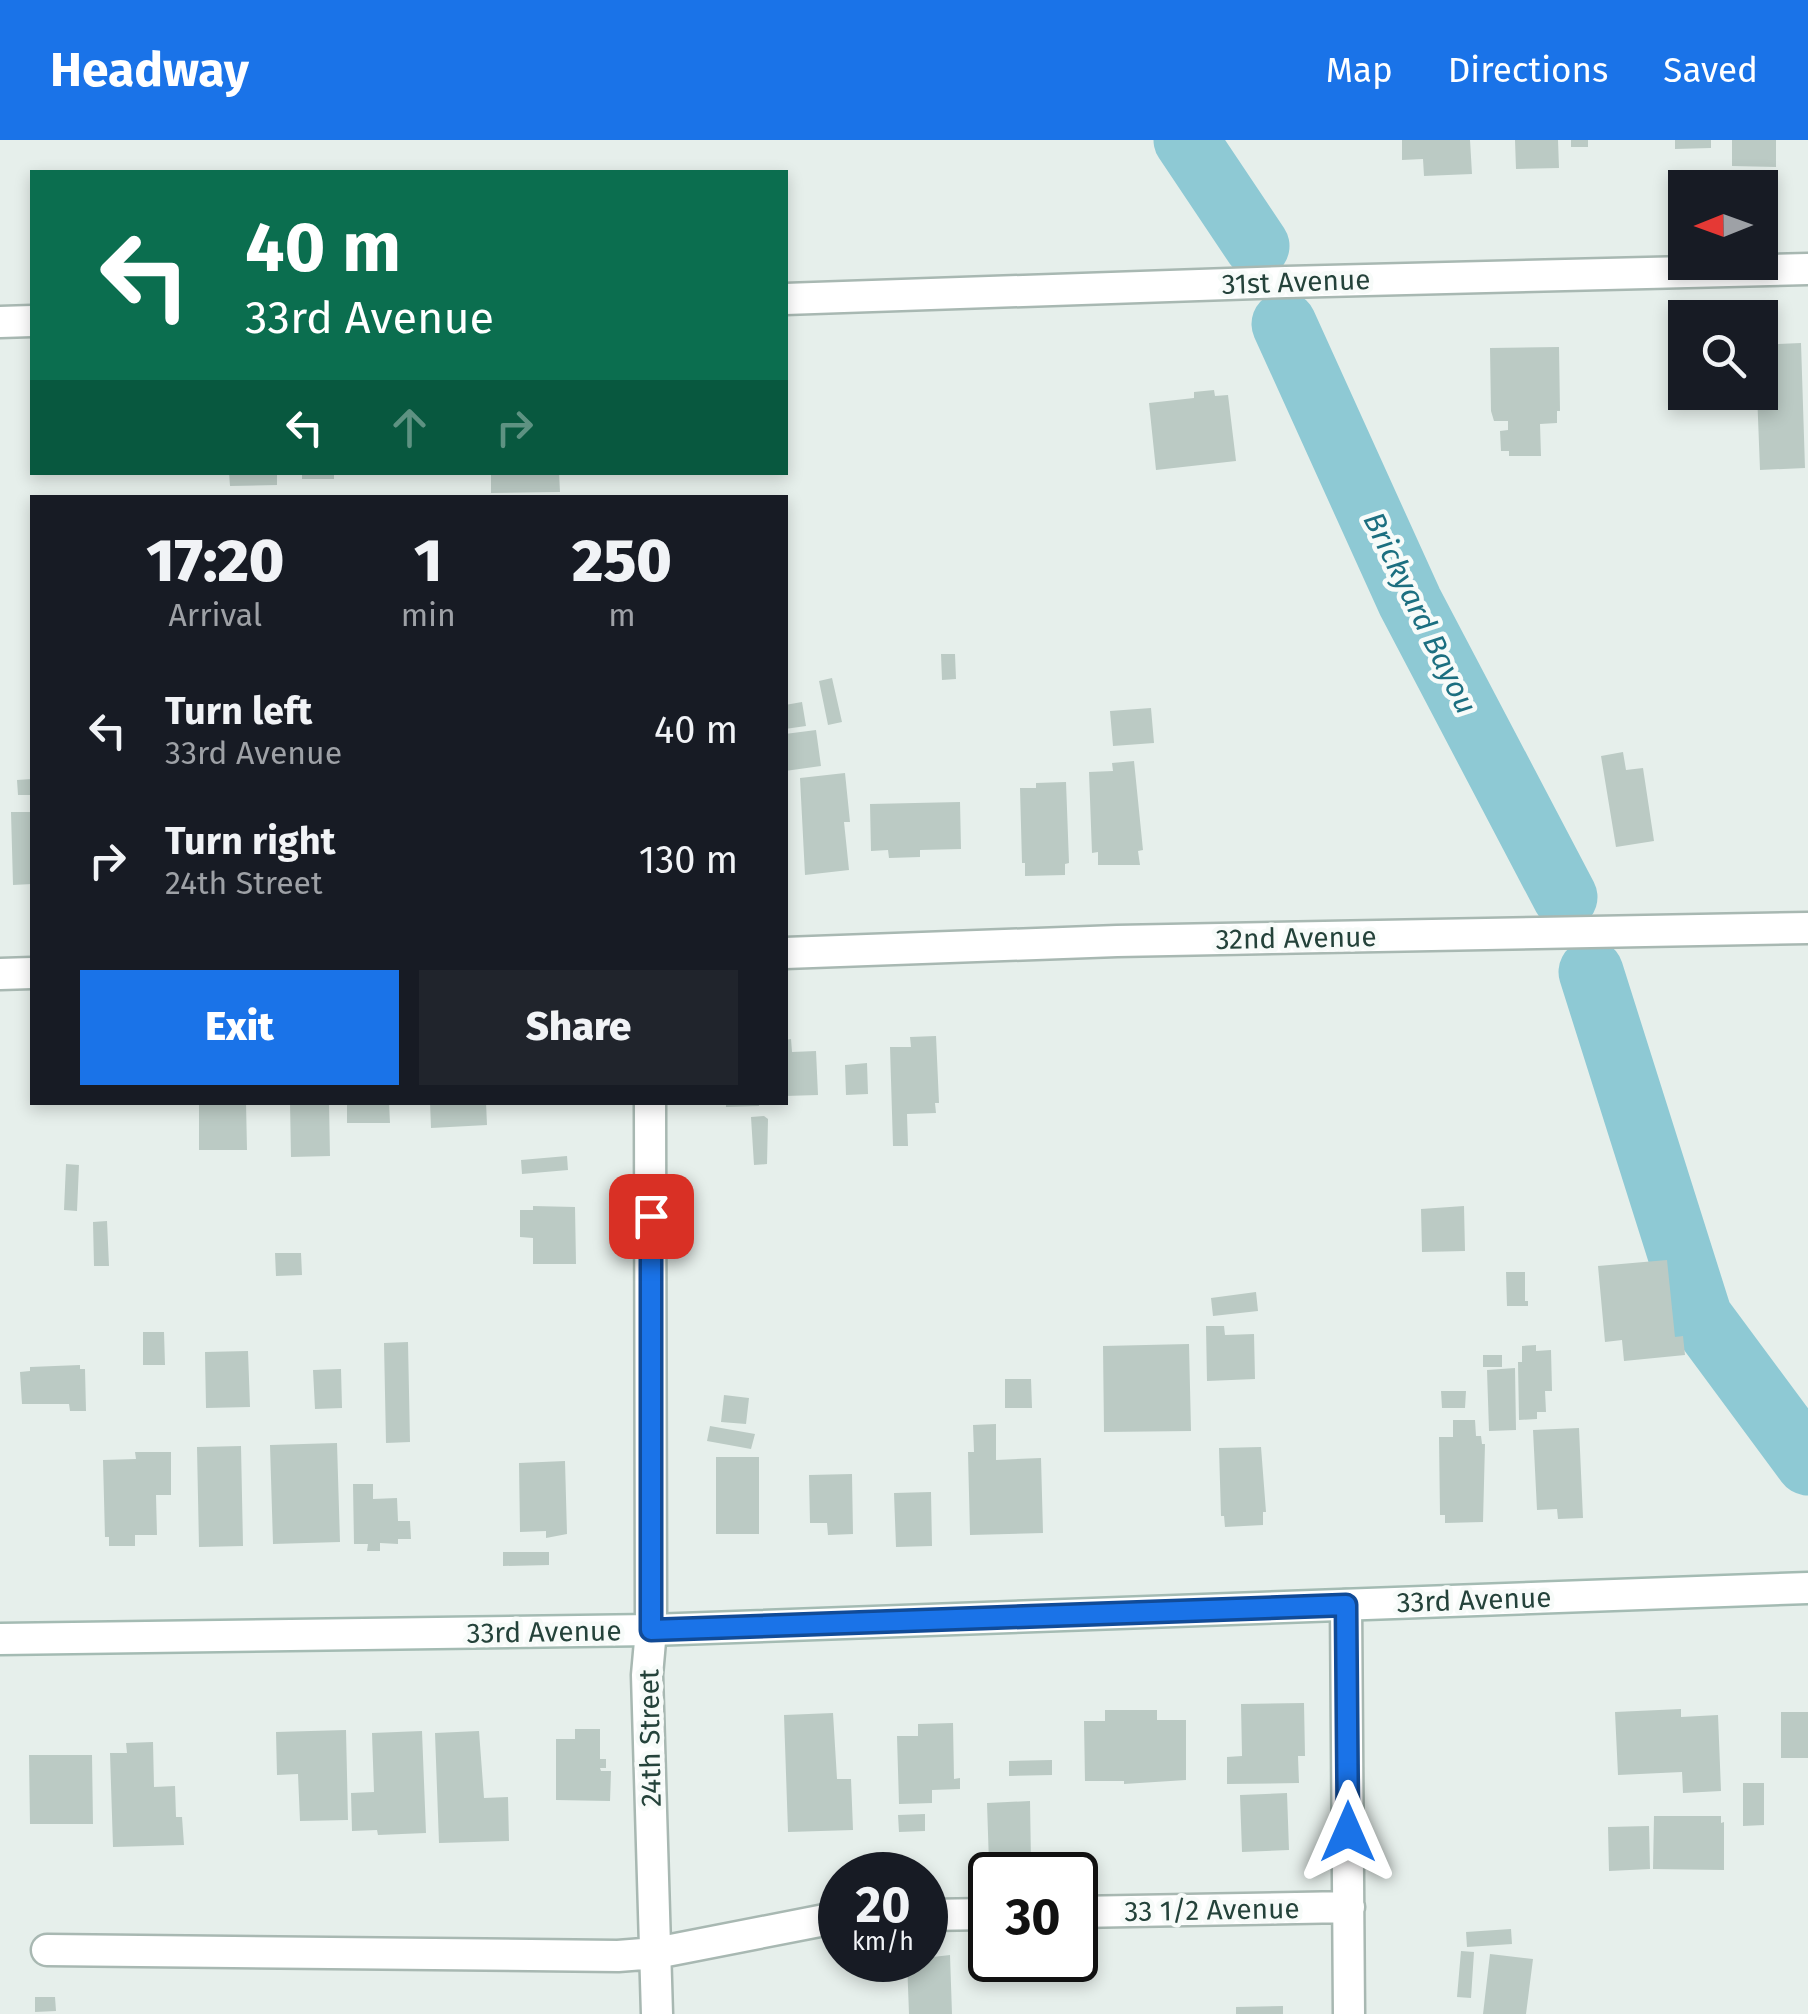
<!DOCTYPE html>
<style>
body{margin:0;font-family:"Fira Sans",sans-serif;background:#20242c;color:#f1f3f6;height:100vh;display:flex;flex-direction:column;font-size:38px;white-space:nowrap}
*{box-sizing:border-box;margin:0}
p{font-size:32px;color:#9ea1a6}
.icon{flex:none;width:55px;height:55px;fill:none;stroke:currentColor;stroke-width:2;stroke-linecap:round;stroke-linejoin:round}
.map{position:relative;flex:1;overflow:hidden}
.sheet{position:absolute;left:30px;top:355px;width:758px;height:610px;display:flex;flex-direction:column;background:#171b24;border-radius:0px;box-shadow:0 5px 15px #0003}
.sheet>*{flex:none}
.banner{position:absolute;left:30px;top:30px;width:758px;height:305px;border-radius:0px;box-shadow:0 5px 15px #0003;background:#0b6e4f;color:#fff;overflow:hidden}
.needle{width:65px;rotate:269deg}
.tools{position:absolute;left:1668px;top:30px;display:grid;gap:20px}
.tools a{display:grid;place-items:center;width:110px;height:110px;border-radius:0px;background:#171b24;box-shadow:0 5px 15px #0003;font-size:50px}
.speed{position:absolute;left:818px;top:1712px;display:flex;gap:20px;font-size:50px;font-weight:700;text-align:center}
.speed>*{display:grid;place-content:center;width:130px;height:130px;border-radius:50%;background:#171b24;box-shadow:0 5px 15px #0003;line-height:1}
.speed small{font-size:25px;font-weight:400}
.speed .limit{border:5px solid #111;border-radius:15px;background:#fff;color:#111}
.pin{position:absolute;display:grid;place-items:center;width:85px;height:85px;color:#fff;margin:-42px;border-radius:20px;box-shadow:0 5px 15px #0006}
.me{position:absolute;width:110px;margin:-55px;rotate:0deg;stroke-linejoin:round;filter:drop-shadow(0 0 8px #0008)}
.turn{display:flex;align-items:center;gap:35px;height:210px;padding:0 50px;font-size:45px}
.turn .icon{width:130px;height:130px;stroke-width:2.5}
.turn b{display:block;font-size:70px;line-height:85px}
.lanes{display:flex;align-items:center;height:95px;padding:0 50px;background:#0003;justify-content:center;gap:50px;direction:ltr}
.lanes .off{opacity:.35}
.eta{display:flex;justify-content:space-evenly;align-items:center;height:170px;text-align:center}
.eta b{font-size:60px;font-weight:800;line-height:70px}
.button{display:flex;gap:20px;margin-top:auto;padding:20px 50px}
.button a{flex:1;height:115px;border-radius:0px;background:#1a73e8;color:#fff;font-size:40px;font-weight:800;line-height:115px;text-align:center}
.button a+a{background:#20242c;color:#f1f3f6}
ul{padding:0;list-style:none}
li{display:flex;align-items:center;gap:30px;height:130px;padding:0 50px}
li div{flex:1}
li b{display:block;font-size:38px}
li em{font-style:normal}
header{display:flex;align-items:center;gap:60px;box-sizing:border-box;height:140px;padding:0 50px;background:#1a73e8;color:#fff}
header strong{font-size:48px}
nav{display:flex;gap:55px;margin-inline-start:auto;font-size:35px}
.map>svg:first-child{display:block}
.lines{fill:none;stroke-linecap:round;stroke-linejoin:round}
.river{stroke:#8ec9d4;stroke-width:65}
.building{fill:#bbcac4}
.street-casing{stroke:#a8b8b2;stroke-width:35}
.secondary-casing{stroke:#a4bbb3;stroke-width:35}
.street{stroke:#fff;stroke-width:30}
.secondary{stroke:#fff;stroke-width:30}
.route-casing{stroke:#114b97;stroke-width:25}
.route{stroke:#1a73e8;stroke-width:18}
.labels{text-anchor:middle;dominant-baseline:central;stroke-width:9;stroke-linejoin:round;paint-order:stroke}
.street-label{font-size:28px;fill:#24423a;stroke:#f7fbf9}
.water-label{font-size:30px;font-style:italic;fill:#1c6f80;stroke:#f7fbf9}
</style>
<header>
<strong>Headway</strong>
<nav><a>Map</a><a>Directions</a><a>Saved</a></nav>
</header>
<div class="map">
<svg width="1808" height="1874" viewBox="0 0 1808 1874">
<rect width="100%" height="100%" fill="#e6efeb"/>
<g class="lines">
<path class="river" d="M1186,0L1257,106
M1284,184L1410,462L1565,757
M1591,832L1700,1177L1808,1323"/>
</g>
<path class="building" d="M1402,0H1470L1472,34L1424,36L1423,19L1402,20Z
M1515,0H1558L1559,28L1516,29Z
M1571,0H1588V7H1571Z
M1675,0H1711V8L1675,9Z
M1732,0H1776V27L1732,26Z
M1801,203L1805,328L1760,330L1757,252H1760V205Z
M1559,207L1560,271H1557V283L1540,284L1541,316H1509V311H1501L1500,291L1508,290V281H1494L1491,271L1490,208Z
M1214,250L1215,256L1228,255L1236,321L1156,330L1149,263L1194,258V252Z
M229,332H277V345L230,346Z
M302,332H334V339H302Z
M491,332H559L560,352L491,353Z
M941,514H955L956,539L942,540Z
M832,538L842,582L828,585L819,541Z
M802,562L806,586L785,589V565Z
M1151,568L1154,603L1113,606L1110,571Z
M816,590L821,626L785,631V594Z
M1623,612L1626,630L1643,628L1654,701L1616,707L1601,616Z
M1134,621L1143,710L1138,711L1140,725H1098V712L1092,713L1089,632L1113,631L1112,623Z
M845,633L850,682H844L849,730L805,735L800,638Z
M32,639V655H18L17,640Z
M1066,642L1069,723L1065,724V735L1025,736V723H1022L1020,648H1036V643Z
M960,662L961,709L920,710V717L889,718L888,710L871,711L870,664Z
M11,672H32V744L13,745Z
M936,896L939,963H935L936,973L907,974L908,1006H893L890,907H911L910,897Z
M791,899L792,912L816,911L818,955L785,956V900Z
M867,923L868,954L846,955L845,925Z
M199,962H246L247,1010H199Z
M290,962H329L330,1016L291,1017Z
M347,962H389L390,983H347Z
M430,962H486L487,985L431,988Z
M726,962H759V966L726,967Z
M764,976L768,979L767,1024L754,1025L751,977Z
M567,1016L568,1030L522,1034L521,1020Z
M66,1024L79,1025L77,1071L64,1070Z
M533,1066L575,1067L576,1124H533V1098L520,1097V1070H533Z
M1464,1066L1465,1111L1422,1112L1421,1069Z
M107,1081L109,1126H94L93,1082Z
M275,1113H301L302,1135L276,1136Z
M1667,1120L1675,1197L1683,1196L1685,1215L1624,1221L1622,1200L1605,1202L1598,1126Z
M1506,1132H1525V1161H1528V1166H1507Z
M1256,1152L1258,1171L1213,1176L1211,1158Z
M1206,1186H1224L1225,1195L1254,1194L1255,1239L1207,1241Z
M143,1192H164L165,1225H143Z
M408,1202L410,1302L386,1303L384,1203Z
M1189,1204L1191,1291L1104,1292L1103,1206Z
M1536,1205V1211L1551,1210L1552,1251H1545L1546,1272H1537V1279L1519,1280L1518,1222H1522V1206Z
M248,1211L250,1267L206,1268L205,1212Z
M1483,1215H1502V1227H1483Z
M80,1225V1229H85L86,1271H70L69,1264H22L20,1232L30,1231V1227Z
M1515,1228L1516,1290L1489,1291L1487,1230Z
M341,1229L342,1268L315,1269L313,1230Z
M1005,1239H1031L1032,1268H1005Z
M1441,1251H1466L1465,1268H1442Z
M724,1255L749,1258L746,1284L721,1282Z
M1453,1280H1475L1476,1296H1481L1482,1304H1485L1483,1382L1445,1383V1375H1440L1439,1297H1453Z
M996,1284V1320L1041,1318L1043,1393L970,1395L968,1312H974L973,1285Z
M710,1286L755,1294L751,1309L707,1301Z
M1579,1288L1583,1378L1558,1379L1557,1369L1537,1370L1533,1290Z
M337,1303L340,1402L273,1404L270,1305Z
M241,1306L243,1406L199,1407L197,1307Z
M1261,1307L1266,1372H1263V1385L1225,1387L1224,1376H1221L1219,1308Z
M135,1312H171V1355H156L157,1395H135V1406H109V1397H105L103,1320L136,1319Z
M716,1317H759V1394H716Z
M565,1321L567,1394L546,1398V1391L520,1392L519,1323Z
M852,1334L853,1394L828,1395L827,1383H810L809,1335Z
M353,1344H373V1359L397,1358L398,1381H410L411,1399H398V1404L380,1403V1411H367L368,1404H354Z
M931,1352L932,1406L896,1407L894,1353Z
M503,1412H549V1425L503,1426Z
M1304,1563L1305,1616H1298L1299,1643L1227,1644V1617L1242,1616L1241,1564Z
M1681,1569V1577L1718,1575L1721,1651L1683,1653L1682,1632L1618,1635L1615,1572Z
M1105,1570H1157V1580H1186V1640L1124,1644V1641H1085L1084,1581H1105Z
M1781,1572H1808V1618H1781Z
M833,1573L837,1639H851L853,1690L788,1692L784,1575Z
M953,1583L954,1639L960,1638V1649L932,1650V1663L899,1664L897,1596H918V1584Z
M575,1589H600V1619H606V1628H600L601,1631H611L610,1661L556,1660V1599H575Z
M346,1590L348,1680L300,1681L298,1634L277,1635L276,1592Z
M422,1591L426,1693L378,1695L377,1690L352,1691L351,1653L374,1652L372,1593Z
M479,1591L484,1658L508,1657L509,1701L439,1703L435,1593Z
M153,1602L154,1647L175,1646L176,1677H182L184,1705L113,1707L110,1613H127L126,1603Z
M29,1615H92L93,1684H30Z
M1052,1620V1635L1009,1636V1621Z
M1743,1643H1764V1685L1743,1686Z
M1287,1653L1289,1710L1242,1712L1240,1655Z
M1030,1661L1031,1723L989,1724L987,1663Z
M925,1674V1691L899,1692L898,1675Z
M1654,1676H1721V1683L1724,1682V1730L1653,1729Z
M1649,1686L1650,1729L1609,1731L1608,1687Z
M1511,1789L1512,1804L1467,1807L1466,1792Z
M1461,1811L1474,1812L1471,1858L1457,1857Z
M1490,1814L1533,1819L1526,1874H1483Z
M950,1815L952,1874H909L907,1820Z
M35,1857H55L56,1871L35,1872Z
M1283,1866V1874H1236V1867Z"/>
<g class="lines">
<g class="street-casing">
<path id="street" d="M785,159L1286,142L1808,129
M0,182L32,181
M785,813L1117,801L1808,788
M0,834L32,833
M650,962L651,1490L647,1535L657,1874
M1346,1465L1349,1874
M1075,1772L1349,1767
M925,1775L990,1774
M47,1810L618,1816L656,1813L840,1777"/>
</g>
<g class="secondary-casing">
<path id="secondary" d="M0,1499L651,1490L1808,1448"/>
</g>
<use href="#street" class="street"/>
<use href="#secondary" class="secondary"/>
</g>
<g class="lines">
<g class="route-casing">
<path id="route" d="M651,1076V1490L1346,1465L1348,1692"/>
</g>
<use href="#route" class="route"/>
</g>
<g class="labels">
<g class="street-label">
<text transform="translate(1296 142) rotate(-2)">31st Avenue</text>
<text transform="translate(1296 798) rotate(-1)">32nd Avenue</text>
<text transform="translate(1474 1460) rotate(-2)">33rd Avenue</text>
<text transform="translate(544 1492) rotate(-1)">33rd Avenue</text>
<text transform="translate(650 1598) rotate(-91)">24th Street</text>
<text transform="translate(1212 1770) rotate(-1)">33 1/2 Avenue</text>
</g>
<g class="water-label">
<text transform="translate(1420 473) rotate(64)">Brickyard Bayou</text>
</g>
</g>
</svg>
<div class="tools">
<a><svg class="needle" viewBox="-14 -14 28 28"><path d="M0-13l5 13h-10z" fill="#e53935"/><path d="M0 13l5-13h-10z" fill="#9ea1a6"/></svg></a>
<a><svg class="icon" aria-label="search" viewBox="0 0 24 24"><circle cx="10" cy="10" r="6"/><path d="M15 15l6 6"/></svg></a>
</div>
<div class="speed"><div>20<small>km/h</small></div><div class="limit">30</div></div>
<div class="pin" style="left:651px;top:1076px;background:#d93025"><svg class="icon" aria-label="arrive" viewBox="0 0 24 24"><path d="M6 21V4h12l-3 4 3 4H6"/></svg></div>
<svg class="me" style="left:1348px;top:1692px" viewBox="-20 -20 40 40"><path d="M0-17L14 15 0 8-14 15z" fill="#1a73e8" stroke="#fff" stroke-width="4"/></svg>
<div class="banner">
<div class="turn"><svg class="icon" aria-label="left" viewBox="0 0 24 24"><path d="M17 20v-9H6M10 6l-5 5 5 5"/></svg><div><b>40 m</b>33rd Avenue</div></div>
<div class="lanes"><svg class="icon" aria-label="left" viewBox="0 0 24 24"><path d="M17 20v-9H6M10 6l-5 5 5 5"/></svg><svg class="icon off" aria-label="ahead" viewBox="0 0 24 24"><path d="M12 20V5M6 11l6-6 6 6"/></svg><svg class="icon off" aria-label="right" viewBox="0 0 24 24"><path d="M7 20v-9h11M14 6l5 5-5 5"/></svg></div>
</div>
<section class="sheet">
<div class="eta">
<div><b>17:20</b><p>Arrival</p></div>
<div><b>1</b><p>min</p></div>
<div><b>250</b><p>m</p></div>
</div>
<ul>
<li><svg class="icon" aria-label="left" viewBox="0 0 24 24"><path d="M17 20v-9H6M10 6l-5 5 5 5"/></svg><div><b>Turn left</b><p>33rd Avenue</p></div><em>40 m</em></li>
<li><svg class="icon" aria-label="right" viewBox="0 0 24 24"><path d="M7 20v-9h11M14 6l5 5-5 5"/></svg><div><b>Turn right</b><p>24th Street</p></div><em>130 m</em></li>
</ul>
<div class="button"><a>Exit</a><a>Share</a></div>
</section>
</div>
